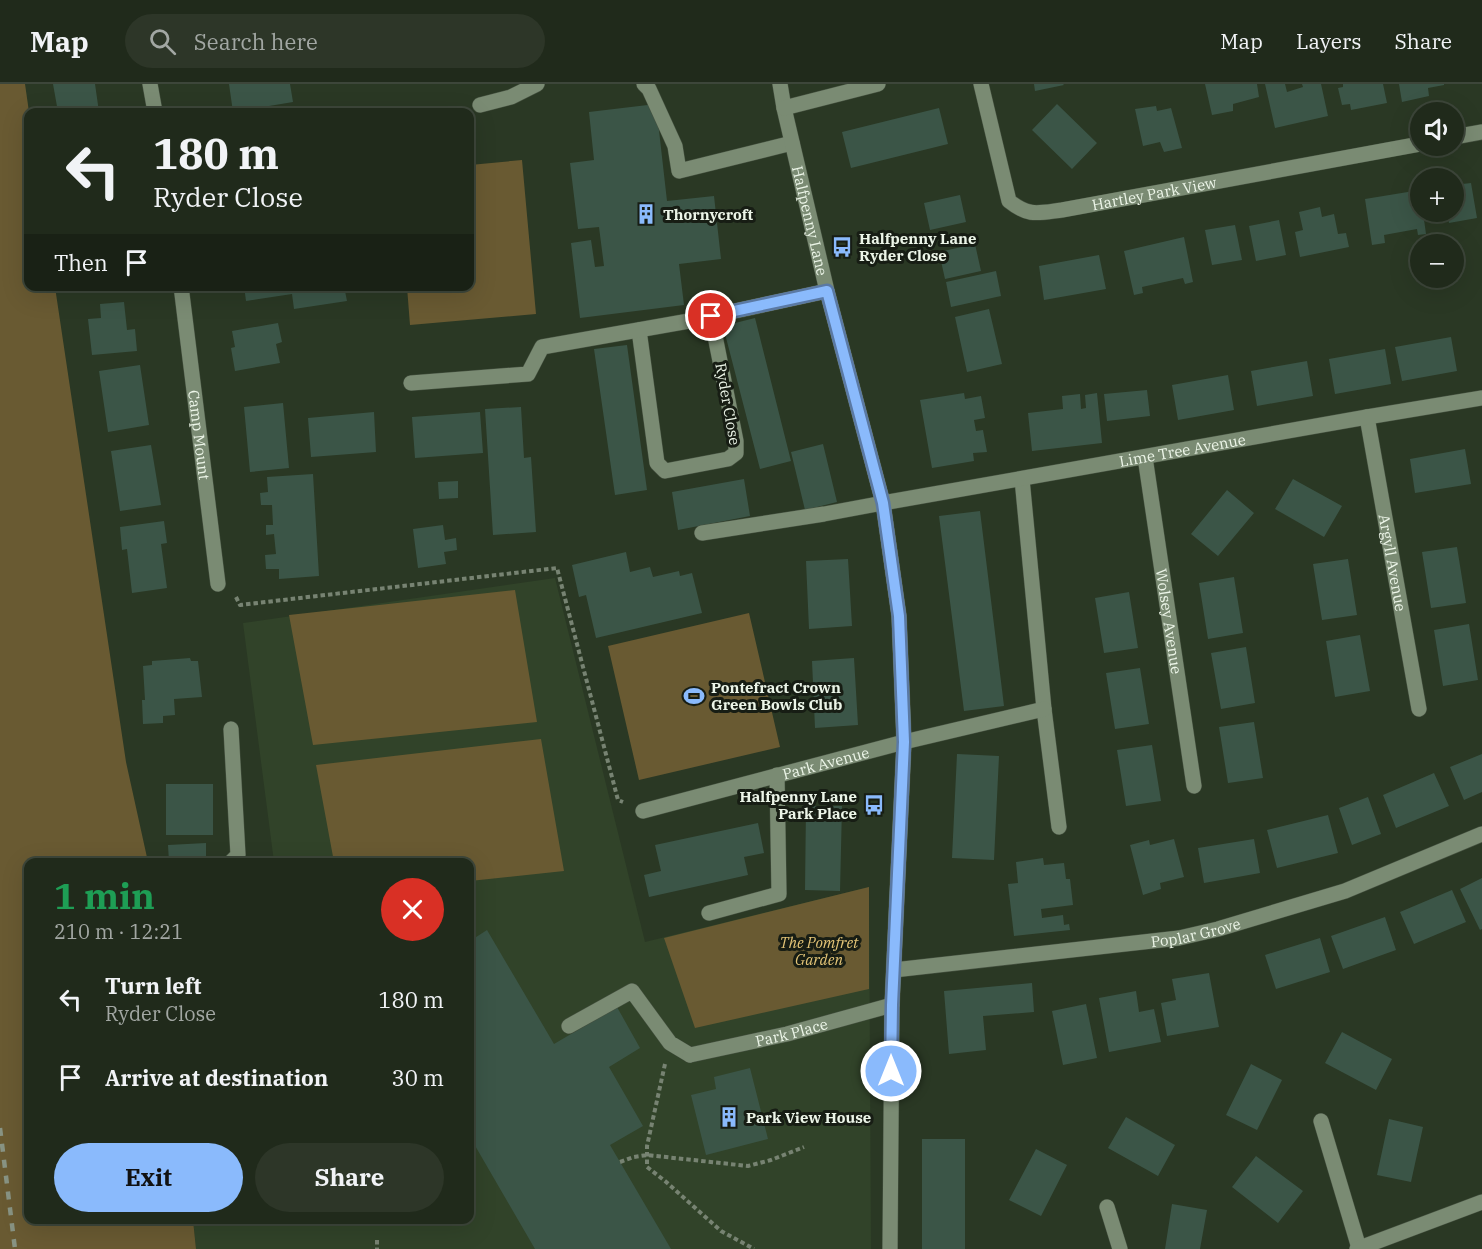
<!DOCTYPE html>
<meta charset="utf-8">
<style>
body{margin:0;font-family:"IBM Plex Serif",serif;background:#2d3628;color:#f1f3f6;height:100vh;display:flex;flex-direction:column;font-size:22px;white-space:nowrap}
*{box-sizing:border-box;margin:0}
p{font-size:20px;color:#a2a7a3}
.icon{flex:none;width:33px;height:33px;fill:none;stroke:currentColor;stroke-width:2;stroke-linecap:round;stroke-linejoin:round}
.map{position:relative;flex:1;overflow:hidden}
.drawer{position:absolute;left:24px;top:774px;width:450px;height:366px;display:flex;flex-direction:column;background:#202a1b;border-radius:12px;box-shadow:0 6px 24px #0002,0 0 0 2px #3d463a}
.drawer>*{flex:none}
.guide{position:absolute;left:24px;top:24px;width:450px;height:183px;border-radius:12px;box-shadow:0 6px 24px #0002,0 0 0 2px #3d463a;background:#202a1b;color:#f1f3f6;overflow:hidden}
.controls{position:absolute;left:1410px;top:18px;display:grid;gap:12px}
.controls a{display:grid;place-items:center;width:54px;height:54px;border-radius:50%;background:#202a1b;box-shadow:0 6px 24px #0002,0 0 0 2px #3d463a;font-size:30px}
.pin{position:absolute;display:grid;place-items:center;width:51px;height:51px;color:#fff;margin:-26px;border:3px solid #fff;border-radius:50%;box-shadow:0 2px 6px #0007}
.me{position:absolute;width:66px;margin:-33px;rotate:0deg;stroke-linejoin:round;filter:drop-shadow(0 0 4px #0008)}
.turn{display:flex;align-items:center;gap:21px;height:126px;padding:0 30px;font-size:27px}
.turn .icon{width:78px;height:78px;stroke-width:2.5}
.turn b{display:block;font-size:42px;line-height:51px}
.then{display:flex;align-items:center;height:57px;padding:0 30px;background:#0003;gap:12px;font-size:22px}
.round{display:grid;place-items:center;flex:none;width:63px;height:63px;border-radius:32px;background:#2d3628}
.head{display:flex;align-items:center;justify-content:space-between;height:102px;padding:0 30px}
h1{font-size:36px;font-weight:700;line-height:45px;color:#1e9e55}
.action{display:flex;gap:12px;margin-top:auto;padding:12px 30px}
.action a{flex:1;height:69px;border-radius:36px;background:#8abafc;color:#111;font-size:24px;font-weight:700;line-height:69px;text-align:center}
.action a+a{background:#2d3628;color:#f1f3f6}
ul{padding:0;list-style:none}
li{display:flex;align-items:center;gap:18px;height:78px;padding:0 30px}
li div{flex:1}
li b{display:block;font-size:22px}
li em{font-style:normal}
header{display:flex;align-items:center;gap:36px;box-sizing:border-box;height:84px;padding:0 30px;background:#202a1b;border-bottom:2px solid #3d463a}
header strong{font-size:28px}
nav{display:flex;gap:33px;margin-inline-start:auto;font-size:21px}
.search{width:420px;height:54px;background:#2d3628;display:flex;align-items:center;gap:15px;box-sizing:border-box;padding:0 21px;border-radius:33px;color:#a2a7a3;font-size:22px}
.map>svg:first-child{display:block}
.built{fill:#314329}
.green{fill:#695a32}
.building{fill:#3b5547}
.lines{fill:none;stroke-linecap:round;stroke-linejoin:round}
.service-casing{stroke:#465241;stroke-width:16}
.minor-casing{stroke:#465241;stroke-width:16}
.path{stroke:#778372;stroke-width:4;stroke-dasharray:4.5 3;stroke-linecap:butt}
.service{stroke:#7a8b73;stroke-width:15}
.minor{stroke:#7a8b73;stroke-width:15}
.rail{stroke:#889383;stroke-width:4.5;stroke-dasharray:8 8;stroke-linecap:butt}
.route-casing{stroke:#5a79a4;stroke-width:15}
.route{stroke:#8abafc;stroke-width:10}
.labels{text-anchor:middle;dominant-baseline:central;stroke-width:6;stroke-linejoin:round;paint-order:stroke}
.street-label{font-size:15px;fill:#ecf5e8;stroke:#171d14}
.poi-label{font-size:15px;font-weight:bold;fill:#ecf5e8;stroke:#171d14;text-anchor:start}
.park-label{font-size:15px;font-style:italic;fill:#e3c477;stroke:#171d14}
</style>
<header>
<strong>Map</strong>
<div class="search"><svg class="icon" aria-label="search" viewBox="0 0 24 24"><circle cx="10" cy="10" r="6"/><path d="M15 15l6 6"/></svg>Search here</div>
<nav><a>Map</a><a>Layers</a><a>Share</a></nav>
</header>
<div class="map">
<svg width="1482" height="1165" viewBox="0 0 1482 1165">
<rect width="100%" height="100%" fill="#2a3824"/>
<path class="built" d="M555,494L645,858L869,803L871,1165H196L193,1136H470V778H274L243,539Z"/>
<path class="green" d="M0,0H25L29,28L28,202L55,203L126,678L148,778H28V1136H193L196,1165H0Z
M522,76L536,230L410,241L407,203L470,202V81Z
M515,506L537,638L313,661L289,531Z
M749,529L780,663L639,696L608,562Z
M541,655L564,787L470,797V778H334L316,681Z
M869,803V905L695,944L664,854Z"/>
<path class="building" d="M53,0H95L99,28H58Z
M229,0H290L293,18L233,28Z
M1034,0H1063L1064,1L1035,7Z
M1205,0H1257L1259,13L1233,20V27L1212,31Z
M1265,0H1285L1287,8L1303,3L1302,0H1321L1328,32L1275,44Z
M1343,0H1383L1387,19L1351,26L1350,20L1342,21L1338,4L1343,3Z
M1399,0H1444V1L1428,4L1429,12L1402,18Z
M656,20L667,117L714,112L721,175L679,180L684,221L580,234L571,159L591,156L595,183L604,182L599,143L578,145L570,79L594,76L589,28Z
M1057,20L1097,59L1072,85L1032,46Z
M1156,22L1157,27L1171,24L1182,64L1164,68L1160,58L1143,62L1135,25Z
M939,24L948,60L851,84L842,48Z
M1471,99L1477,134L1449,139L1447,128H1454V101Z
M1420,106V128H1423L1426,150L1418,151L1417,145L1384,151L1385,159L1372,161L1365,115Z
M960,111L966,138L930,146L924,119Z
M1320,123L1322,133L1334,130L1338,150L1346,149L1349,163L1300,173L1295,148L1303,146L1299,128Z
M1279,136L1286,171L1256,177L1249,142Z
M1235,141L1242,176L1212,181L1205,146Z
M1184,153L1193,198L1185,200L1183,194L1160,199L1142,203L1143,209L1134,211L1124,167Z
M975,160L981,187L945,195L939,168Z
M1099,171L1106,205L1044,216L1039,182Z
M996,187L1001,212L951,223L946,198Z
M244,202H344L347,217L294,225L292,210L246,217Z
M124,218L127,246L135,245L137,267L92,271L88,235L101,234L100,220Z
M989,225L1002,280L967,288L955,233Z
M755,234L791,377L760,385L723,242Z
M278,239L282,258L276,260L280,279L235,287L231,264L235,263L232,247Z
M1451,253L1457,287L1402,297L1395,263Z
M627,261L647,406L615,411L594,265Z
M1385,265L1391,300L1335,310L1329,275Z
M1307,277L1313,312L1257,322L1251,287Z
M140,281L149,341L108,348L99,287Z
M1228,291L1234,326L1178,336L1172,301Z
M1147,306L1150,332L1107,337L1104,310Z
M964,309L965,315L981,312L985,334L974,336L976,347L983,346L987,368L973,369L974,377L932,384L920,316Z
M1097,309L1102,359L1032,367L1028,329L1063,325L1062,312L1080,310L1081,325L1086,324L1085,311Z
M283,319L289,384L250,388L244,323Z
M521,323L524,374L531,373L536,448L493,451L485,325Z
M374,328L376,368L311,373L308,334Z
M480,328L483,369L415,374L412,333Z
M823,360L837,418L805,426L791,368Z
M151,361L161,421L120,427L111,367Z
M1465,365L1471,400L1415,409L1410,375Z
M313,390L319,492L279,495V485H266L265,471L276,470L274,450L266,451V441H273L272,421H261L260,409L268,408L267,393Z
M744,395L750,432L678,446L672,408Z
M1293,395L1342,422L1324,453L1275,425Z
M458,397V414L439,415L438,398Z
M1227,406L1254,429L1218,472L1191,450Z
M980,427L1004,622L964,627L939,432Z
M164,437L167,459L161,460L167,504L132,509L127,465L122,466L120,443Z
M443,441L445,456L456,454L457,466L444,468L446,480L418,484L413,445Z
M1457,463L1466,519L1431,524L1422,468Z
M626,468L630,488L650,483L653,493L679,487L680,492L692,489L702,529L596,554L586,511L579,513L572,481Z
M848,475L852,542L809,545L806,477Z
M1348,475L1357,531L1322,536L1313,480Z
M1234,493L1243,549L1208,555L1199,499Z
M1129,508L1138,564L1104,569L1095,514Z
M1469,540L1478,596L1443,602L1434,546Z
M1360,551L1370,607L1335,613L1326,557Z
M1246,563L1255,619L1221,625L1211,569Z
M190,574L191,577H198L202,613L174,615L175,631L163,632V639L143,640L142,616H145L143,582L152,581V577Z
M854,574L858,641L815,644L812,577Z
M1140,584L1149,640L1115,645L1106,589Z
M1254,638L1263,694L1228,699L1219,643Z
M1152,661L1161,717L1126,722L1117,666Z
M957,670L999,672L994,776L952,774Z
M1482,670V708L1464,716L1450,683Z
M1434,689L1449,722L1396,744L1383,711Z
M166,700H213V751H166Z
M1368,713L1381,750L1352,761L1339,724Z
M806,722H842L840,807L805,806Z
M1328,731L1338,769L1277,784L1267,746Z
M758,739L764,769L744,773L748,791L649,813L644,791L661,787L655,761Z
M1174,755L1184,793L1160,799L1161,805L1143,811L1130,761L1149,756L1150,761Z
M1254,755L1260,789L1204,799L1198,764Z
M206,759V778H169L168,761Z
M1043,774L1044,781L1064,779L1066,795H1070L1073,821L1041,825L1042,834L1063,831L1064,841L1069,840L1070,846L1014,852L1008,800L1018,799L1016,778Z
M1482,794V845L1480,846L1460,805Z
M1452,806L1466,838L1414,860L1400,828Z
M1385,833L1396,866L1343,885L1331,852Z
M487,846L554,960L617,923L640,964L609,983L643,1042L610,1061L671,1165H535L470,1053V857Z
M1320,854L1330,888L1276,905L1265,871Z
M1209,889L1219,943L1167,952L1161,919L1176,916L1172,895Z
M1032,899L1034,928L983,932L986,966L949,970L944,907Z
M1136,907L1139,928L1154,925L1161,958L1109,968L1099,914Z
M1086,920L1097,974L1063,981L1052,927Z
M1342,948L1392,975L1376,1006L1325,979Z
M1251,980L1282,996L1257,1046L1226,1031Z
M750,984L768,1055L706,1071L691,1011L716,1005L714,993Z
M1126,1033L1175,1061L1158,1092L1108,1064Z
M1389,1035L1423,1043L1411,1098L1377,1091Z
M922,1055H965V1165H922Z
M1036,1065L1067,1081L1041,1132L1009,1116Z
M1256,1072L1303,1107L1278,1139L1232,1103Z
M1172,1120L1207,1126L1200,1165H1165Z"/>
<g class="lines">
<g class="service-casing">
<path id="service" d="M644,0L649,5L675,62L679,87L792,59
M480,21L511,13L537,0
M1022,395L1044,625L1059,743
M702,449L824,430L883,419
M231,778L238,771L231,645
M709,829L779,810L777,691
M569,942L632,907L670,959L690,971"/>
</g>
<g class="minor-casing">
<g id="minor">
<path d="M150,0L155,28"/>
<path id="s1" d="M780,0L784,24L827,207L883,419L899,532L904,658L892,921L890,1165"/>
<path id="s2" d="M981,0L1009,117C1029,133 1038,129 1062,126L1420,60"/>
<path d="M784,24L878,0"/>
<path d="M1454,53L1482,48"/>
<path id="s3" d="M181,202L218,500"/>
<path d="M639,246L657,379L665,387L728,375L736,369V357L711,232"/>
<path d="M411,299L528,290L542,263L689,237L827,207"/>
<path id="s4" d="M1367,333L1419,625"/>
<path id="s5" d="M1145,373L1194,702"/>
<path id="s6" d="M883,419L1367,333L1482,314"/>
<path id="s7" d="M643,727L904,658L1044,625"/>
<path id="s8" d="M894,886L1179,854L1218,845L1345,807L1482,750"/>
<path id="s9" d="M690,971L787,950L892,921"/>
<path d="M1321,1037L1359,1164"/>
<path d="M1107,1123L1120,1165"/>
<path d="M1357,1165L1482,1118"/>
</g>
</g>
<path class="path" d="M236,513L240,521L557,484L618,716L623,718
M665,980L647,1062V1083L665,1097L721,1147L754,1165
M620,1078L634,1073L647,1071L748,1082L771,1076L804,1063
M377,1156V1165"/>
<use href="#service" class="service"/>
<use href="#minor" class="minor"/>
<path class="rail" d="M0,1044L15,1165"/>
</g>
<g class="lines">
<g class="route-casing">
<path id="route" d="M711,232L827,207L883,419L899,532L904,658L892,921L891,987"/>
</g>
<use href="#route" class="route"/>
</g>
<defs>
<g id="building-bare" transform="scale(1.62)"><path d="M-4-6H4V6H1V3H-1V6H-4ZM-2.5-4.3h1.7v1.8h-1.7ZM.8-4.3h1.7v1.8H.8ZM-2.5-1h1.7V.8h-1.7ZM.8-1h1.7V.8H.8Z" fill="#8abafc" stroke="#171d14" stroke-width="2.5" paint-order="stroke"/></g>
<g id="bus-bare" transform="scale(1.62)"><path d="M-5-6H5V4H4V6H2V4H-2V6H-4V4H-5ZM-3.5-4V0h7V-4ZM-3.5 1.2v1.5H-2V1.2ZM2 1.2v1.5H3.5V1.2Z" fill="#8abafc" stroke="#171d14" stroke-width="2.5" paint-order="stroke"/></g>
<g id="stadium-bare" transform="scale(1.62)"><path d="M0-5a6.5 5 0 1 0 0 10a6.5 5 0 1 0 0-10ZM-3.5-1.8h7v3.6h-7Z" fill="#8abafc" stroke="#171d14" stroke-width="2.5" paint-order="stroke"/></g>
</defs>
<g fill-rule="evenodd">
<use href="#building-bare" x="646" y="130"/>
<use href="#bus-bare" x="842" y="163"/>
<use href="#stadium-bare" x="694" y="612"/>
<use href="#bus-bare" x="874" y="721"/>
<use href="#building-bare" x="729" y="1033"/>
</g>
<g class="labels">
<g class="street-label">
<text stroke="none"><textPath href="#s2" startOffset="270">Hartley Park View</textPath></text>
<text stroke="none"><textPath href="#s1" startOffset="140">Halfpenny Lane</textPath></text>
<text transform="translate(728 320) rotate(80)">Ryder Close</text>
<text stroke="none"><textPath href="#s3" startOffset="150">Camp Mount</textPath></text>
<text stroke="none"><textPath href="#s6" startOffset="304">Lime Tree Avenue</textPath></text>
<text stroke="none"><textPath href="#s4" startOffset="148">Argyll Avenue</textPath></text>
<text stroke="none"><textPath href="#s5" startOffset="166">Wolsey Avenue</textPath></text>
<text stroke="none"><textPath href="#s7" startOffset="189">Park Avenue</textPath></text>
<text stroke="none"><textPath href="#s8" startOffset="304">Poplar Grove</textPath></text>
<text stroke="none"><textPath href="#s9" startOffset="104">Park Place</textPath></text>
</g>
<g class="poi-label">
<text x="663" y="130">Thornycroft</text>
<text x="859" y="154">Halfpenny Lane<tspan x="859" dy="17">Ryder Close</tspan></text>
<text x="711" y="603">Pontefract Crown<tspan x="711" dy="17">Green Bowls Club</tspan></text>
<text x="857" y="712" text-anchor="end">Halfpenny Lane<tspan x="857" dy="17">Park Place</tspan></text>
<text x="746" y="1033">Park View House</text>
</g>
<g class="park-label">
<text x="819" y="858">The Pomfret<tspan x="819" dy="17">Garden</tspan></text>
</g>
</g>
</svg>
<div class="controls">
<a><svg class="icon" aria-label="sound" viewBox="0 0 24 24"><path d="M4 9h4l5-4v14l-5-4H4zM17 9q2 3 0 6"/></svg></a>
<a>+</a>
<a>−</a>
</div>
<div class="pin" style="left:711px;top:232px;background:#d93025"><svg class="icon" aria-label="arrive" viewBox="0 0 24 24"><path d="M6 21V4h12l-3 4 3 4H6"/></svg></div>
<svg class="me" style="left:891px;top:987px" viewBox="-20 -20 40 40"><circle r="17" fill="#8abafc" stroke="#fff" stroke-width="3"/><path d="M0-11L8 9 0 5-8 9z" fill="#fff"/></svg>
<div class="guide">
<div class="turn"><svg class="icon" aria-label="left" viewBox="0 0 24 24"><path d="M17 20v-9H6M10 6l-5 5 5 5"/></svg><div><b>180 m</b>Ryder Close</div></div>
<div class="then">Then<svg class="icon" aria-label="arrive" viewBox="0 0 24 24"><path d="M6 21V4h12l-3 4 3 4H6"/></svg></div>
</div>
<section class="drawer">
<div class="head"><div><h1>1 min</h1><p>210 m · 12:21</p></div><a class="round" style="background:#d93025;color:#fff"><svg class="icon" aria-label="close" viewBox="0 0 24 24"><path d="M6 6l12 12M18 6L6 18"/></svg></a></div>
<ul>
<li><svg class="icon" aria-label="left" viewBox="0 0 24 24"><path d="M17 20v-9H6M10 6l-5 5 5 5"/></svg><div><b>Turn left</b><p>Ryder Close</p></div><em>180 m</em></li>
<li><svg class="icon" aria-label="arrive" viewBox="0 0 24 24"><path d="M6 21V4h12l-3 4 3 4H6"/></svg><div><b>Arrive at destination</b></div><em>30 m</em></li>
</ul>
<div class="action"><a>Exit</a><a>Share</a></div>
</section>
</div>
